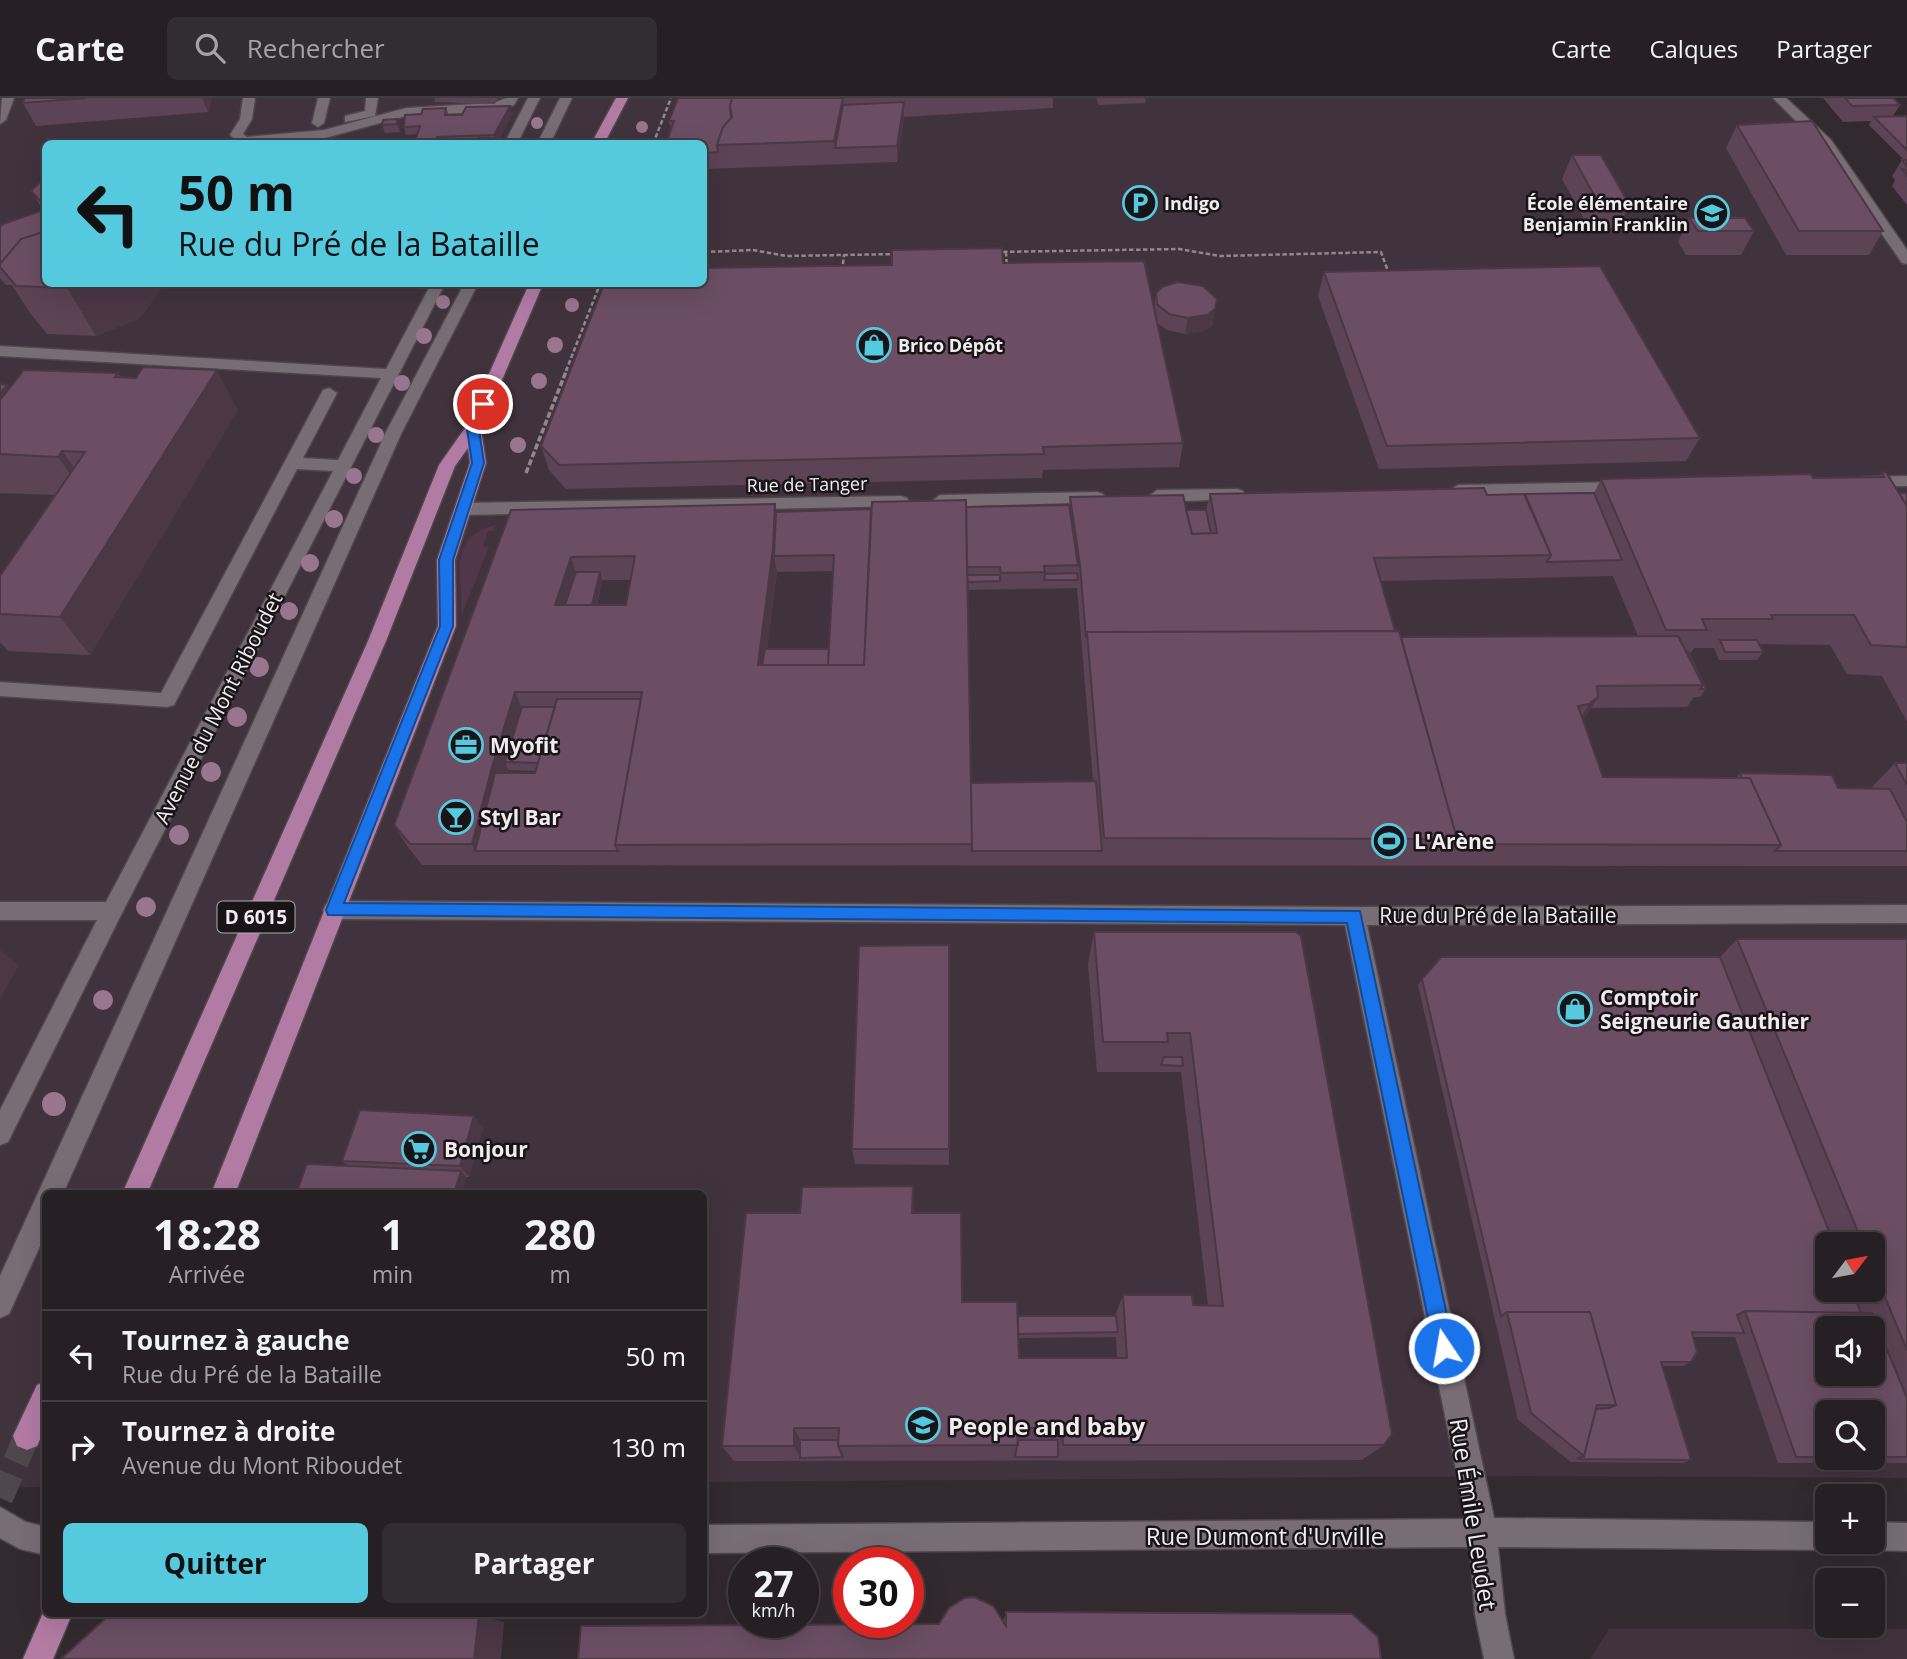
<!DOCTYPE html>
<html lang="fr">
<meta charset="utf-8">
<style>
body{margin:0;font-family:"Open Sans",sans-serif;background:#322d31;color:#f1f3f6;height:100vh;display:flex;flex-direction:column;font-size:26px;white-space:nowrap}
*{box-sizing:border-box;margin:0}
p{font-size:23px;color:#a4a3a6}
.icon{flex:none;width:38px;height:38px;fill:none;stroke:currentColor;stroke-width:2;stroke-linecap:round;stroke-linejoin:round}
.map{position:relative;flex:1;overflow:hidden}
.drawer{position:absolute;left:42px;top:1092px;width:665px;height:427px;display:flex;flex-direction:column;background:#262024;border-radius:10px;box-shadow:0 7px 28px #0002,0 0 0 2px #423e41}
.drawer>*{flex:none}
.top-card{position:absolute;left:42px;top:42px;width:665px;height:147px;border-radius:10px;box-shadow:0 7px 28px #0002,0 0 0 2px #423e41;background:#55cadf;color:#111;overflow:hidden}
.needle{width:46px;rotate:58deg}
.controls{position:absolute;left:1815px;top:1134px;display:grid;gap:14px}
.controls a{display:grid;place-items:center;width:70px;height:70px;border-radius:10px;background:#262024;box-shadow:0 7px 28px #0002,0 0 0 2px #423e41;font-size:35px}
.speed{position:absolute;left:728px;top:1449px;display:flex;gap:14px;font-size:35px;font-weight:700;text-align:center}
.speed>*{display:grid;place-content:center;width:91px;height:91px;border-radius:50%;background:#262024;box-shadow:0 7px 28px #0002,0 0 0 2px #423e41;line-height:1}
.speed small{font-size:18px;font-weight:400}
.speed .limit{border:10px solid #d22;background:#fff;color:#111}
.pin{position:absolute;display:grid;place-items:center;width:60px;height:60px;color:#fff;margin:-30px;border:4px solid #fff;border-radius:50%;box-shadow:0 2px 7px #0007}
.me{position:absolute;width:77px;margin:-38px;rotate:348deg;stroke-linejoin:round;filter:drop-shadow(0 0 5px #0008)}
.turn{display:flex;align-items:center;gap:24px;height:147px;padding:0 21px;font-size:32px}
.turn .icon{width:91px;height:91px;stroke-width:2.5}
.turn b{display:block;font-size:49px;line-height:60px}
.eta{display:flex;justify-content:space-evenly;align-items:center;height:119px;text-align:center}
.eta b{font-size:42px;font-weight:700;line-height:49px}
.action{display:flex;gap:14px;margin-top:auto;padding:14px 21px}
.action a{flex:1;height:80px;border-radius:10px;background:#55cadf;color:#111;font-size:28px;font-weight:700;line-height:80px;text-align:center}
.action a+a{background:#322d31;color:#f1f3f6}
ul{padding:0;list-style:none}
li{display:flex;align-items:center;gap:21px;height:91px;padding:0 21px;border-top:2px solid #423e41}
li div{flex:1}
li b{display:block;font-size:26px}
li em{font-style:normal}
header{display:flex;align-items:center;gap:42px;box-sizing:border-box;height:98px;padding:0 35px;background:#262024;border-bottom:2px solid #423e41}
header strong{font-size:33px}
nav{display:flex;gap:38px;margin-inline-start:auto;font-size:24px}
.search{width:490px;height:63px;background:#322d31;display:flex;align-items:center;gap:18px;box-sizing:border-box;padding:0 24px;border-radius:10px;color:#a4a3a6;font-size:26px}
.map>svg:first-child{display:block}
.built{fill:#41333d;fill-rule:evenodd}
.green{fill:#52374b}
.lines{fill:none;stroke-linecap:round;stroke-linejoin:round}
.major-tunnel{stroke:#50474d;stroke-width:26;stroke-dasharray:26 13;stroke-linecap:butt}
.minor-casing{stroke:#4f474c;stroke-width:3}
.major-casing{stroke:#4f474c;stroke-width:3}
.path-far1{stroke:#90888e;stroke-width:2.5;stroke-dasharray:4.5 2.5;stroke-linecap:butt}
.path{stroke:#90888e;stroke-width:3.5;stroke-dasharray:6 2.5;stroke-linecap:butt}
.minor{fill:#786d75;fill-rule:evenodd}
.major{fill:#b27ba4;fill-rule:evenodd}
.tree{fill:#98768e}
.wall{fill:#5c4355;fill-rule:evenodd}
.shaded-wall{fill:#4b3745}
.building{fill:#6b4e63;stroke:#4b3745;stroke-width:2;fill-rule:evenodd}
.route{fill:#1a73e8;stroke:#114b97;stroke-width:2}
.labels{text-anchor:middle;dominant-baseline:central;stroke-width:5;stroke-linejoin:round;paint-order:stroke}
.far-poi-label{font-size:18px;font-weight:bold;fill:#f2ebf0;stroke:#181417;text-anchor:start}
.far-street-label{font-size:18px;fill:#f2ebf0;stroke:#181417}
.shield{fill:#181417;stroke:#b1aaaf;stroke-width:2}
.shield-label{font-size:19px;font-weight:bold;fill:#f2ebf0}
.street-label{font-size:21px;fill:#f2ebf0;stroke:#181417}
.poi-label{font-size:21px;font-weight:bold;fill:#f2ebf0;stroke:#181417;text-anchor:start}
.near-poi-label{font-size:24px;font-weight:bold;fill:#f2ebf0;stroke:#181417;text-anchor:start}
.near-street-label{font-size:24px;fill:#f2ebf0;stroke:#181417}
</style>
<header>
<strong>Carte</strong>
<div class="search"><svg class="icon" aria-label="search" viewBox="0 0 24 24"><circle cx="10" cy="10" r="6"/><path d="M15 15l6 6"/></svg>Rechercher</div>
<nav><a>Carte</a><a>Calques</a><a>Partager</a></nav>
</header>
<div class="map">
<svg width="1907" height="1561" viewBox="0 0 1907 1561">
<rect width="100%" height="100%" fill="#332a30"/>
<path class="built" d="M0,0H1785L1820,31L1907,155V1380L1524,1378L704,1384V1096H46L45,1389L0,1390ZM46,46H704V186H46ZM1827,1146H1872V1192H1827ZM1827,1230H1872V1276H1827ZM1827,1314H1872V1360H1827Z
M1609,1531H1907V1561H1590Z"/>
<path class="green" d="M495,427L494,433H488L483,448L489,449L461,518C464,479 445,440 495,427Z"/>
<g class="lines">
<path class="major-tunnel" d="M0,1400L27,1338"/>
<g class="minor-casing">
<path id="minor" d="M2,0H14L6,22L0,26Z
M243,0H255L252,21L243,36L247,39L324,32L406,10L494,5L506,0H518L514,7L496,13L406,18L325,40L240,46L230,37L240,21Z
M318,0H330L324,25L318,29L312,25Z
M366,0H378L375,18L345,24V18L365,13Z
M528,0H540L517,46H504Z
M560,0H572L550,46H537Z
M1773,0H1786L1831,42L1907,152V166L1902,165L1821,48Z
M431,186H445L120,819L8,1044L0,1047V1012L97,822H0V804H106L333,373L297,371L174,607L167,609L0,598V584L161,595L323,292L329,290L337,295L303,360L338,362L381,280L0,258V248L386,271Z
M464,186H478L402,334L63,1096H46V1135L9,1216L0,1220V1178L386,334Z
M1907,378V388L1864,389L1856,384L1864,379Z
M1625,384L1631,385L1633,389L1631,393L1458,397L1450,392L1458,387Z
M1237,391L1243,393L1245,397L1243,401L1157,404L1149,398L1157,392Z
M1097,394L1103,396L1105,400L1103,404L940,409L932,403L940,397Z
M901,398L907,400L909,404L907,408L463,417L455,411L463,405Z
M334,803L1354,809L1907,807V825L1367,827L1494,1420L1827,1424V1444H1839L1837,1448L1827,1452L1498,1449L1505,1516L1514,1561H1484L1475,1516L1470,1449L704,1455V1427L1466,1421L1345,827L334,821L326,818L323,812L326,806Z
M0,1409L26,1424L46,1429V1457L20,1451L0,1440Z
M1872,1424L1907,1425V1453L1872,1452L1862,1448L1860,1444H1872Z"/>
</g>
<g class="major-casing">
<path id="major" d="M616,0H628L604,46H591Z
M529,186H543L481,331L486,365L455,462L456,528L235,1096H211L438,528L437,462L470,365L468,350L455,368L386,543L147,1096H122L368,543L439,367L465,330Z
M46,1283V1328L37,1348L27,1352L17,1348L13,1338L37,1287Z
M46,1508V1516H72L53,1561H23Z"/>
</g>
<path class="path-far1" d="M653,46L671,0
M704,114V126
M704,154L753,152L786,158L897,156
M996,154L1179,151L1220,158L1381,154L1389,176
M1006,154L1007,171
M842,173L844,157
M566,273L600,186"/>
<path class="path" d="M526,375L567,271"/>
<use href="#minor" class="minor"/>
<use href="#major" class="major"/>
</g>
<g class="tree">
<circle cx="537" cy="25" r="6"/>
<circle cx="642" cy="29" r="6"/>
<circle cx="443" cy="204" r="7"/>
<circle cx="572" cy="207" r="7"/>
<circle cx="424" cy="238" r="8"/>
<circle cx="555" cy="247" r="8"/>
<circle cx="539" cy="283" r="8"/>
<circle cx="402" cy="285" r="8"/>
<circle cx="376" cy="337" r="8"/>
<circle cx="518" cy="347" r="8"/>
<circle cx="354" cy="378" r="8"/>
<circle cx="334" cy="421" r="9"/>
<circle cx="310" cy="465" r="9"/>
<circle cx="289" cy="513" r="9"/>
<circle cx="259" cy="569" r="10"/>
<circle cx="237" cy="619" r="10"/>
<circle cx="211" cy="674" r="10"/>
<circle cx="179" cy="737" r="10"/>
<circle cx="146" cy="809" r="10"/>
<circle cx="103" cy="902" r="10"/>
<circle cx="54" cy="1006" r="12"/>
</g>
<path class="wall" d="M25,0H212L208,14L36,28L23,5Z
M434,0H498L495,6L435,4Z
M678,0H1053V10L904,19L897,64L704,71V46L671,31L669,23Z
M1096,0H1146L1145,5L1099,7Z
M1823,0H1893L1900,7L1893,18H1907V107L1892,88L1895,82L1892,78L1902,62H1904L1869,27L1871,23L1843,24Z
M446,10L449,17L512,16L497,46H414L417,36L406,37L404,29L421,16Z
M397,21L400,29V34L385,35L382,27Z
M1737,27L1883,133L1869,157H1786L1726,50Z
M1572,57L1629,106L1619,130H1589L1562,81Z
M46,78V186H187L174,191L170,188L160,192L140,220L96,238L47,236L30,215L12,187H6L0,180V129L43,112L31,93Z
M1689,120L1754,133L1741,157H1686L1678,144Z
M1003,165L1154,211L1156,195L1214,217L1212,228L1204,233L1185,236L1167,232L1157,225L1183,345L1179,369L1043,372L1042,380L566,391L549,372L541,348Z
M1324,174L1700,340L1686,363L1379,371L1318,198Z
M118,275L121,280L238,312L90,557L8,553L0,544V478L56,397L0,395V286L9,290Z
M1882,375L1899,395H1907V624L1882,578L1847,576L1830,547L1759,546L1763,554L1757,562H1719L1714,550H1694L1690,556L1706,591L1700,599H1694L1687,609L1591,610L1583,622L1603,679L1736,680L1740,675L1838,690L1870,691L1895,665H1907V768L422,767L407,748L394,727L511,412L776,414L1069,407L1070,399L1186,412H1206L1210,396L1487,397L1594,395L1601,381L1879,379ZM833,473L829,551H767L777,474ZM1613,478L1638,538L1401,539L1395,533L1381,483ZM602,482H631L626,507H597ZM1077,490L1093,683L971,685L968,492ZM508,672L536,673L535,675H507Z
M1094,834H1296L1384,1347L1362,1362L734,1363L722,1348L800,1115H915L962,1204L1018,1218H1115L1123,1197L1193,1207L1208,1208L1181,974H1097L1088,866ZM1116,1239L1117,1260H1019V1240Z
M1737,841H1907V1365H1778L1735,1239H1693L1691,1264L1683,1268H1662L1691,1362L1683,1365L1571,1364L1518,1322L1418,887L1422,881L1720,859ZM1827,1146H1872V1192H1827ZM1827,1314H1872V1360H1827Z
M949,847V1067L855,1066L852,1051Z
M474,1018L483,1030L469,1079H466L461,1096L348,1068L342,1063Z
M1006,1514L1381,1561L939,1526L1003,1524Z"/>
<path class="shaded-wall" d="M202,0H212L208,14Z
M843,0L844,23L835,50L834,43Z
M904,4V19L897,64V48Z
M510,8L512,16L497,46L494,37Z
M397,21L400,29V34L397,26Z
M78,186H157L160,192L140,220L96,238L67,190Z
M157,186H169L170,188L160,192Z
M171,186H187L174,191Z
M1217,201L1212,228L1204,233L1185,236L1188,220Z
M217,272L238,312L90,557L60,519Z
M7,287L13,295L0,308V296Z
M62,353L90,393L86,398L58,359Z
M775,406L779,430L774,458L777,474L763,581L758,567Z
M571,459L578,483L566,522L555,507Z
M600,474L602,482L591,530L589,522Z
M515,594L525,617L505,664L508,672L502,690L475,753L472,746L492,669Z
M1598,599L1584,621L1576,628L1589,606Z
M0,852L19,867L0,901Z
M474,1018L483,1030L469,1079L460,1068Z
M461,1073L466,1079L461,1096H454Z
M913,1088L915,1114L913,1140L912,1115Z
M794,1330L802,1345L800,1360L794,1348Z
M479,1517L504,1524L501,1561H474Z"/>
<path class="building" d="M25,0H86L23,5Z
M678,0H732L730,8L731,20L723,29L717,47L718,54L704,55V46H666L674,23H669Z
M732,0H845H843L834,43L717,47L723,29L732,19L730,8Z
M1845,0H1893L1900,7L1852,8Z
M904,4L897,48L835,50L843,7Z
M510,8L494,37L437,39L435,43L477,44L479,40H493L490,46H414L420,28L404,29L405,17L421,16L423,11L446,10L445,17H462L466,9Z
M1907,18V52L1874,19Z
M397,21V26L382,27L383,22Z
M1812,23L1883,133H1799L1737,27Z
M1572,57H1601L1629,106H1599Z
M1902,62H1907V68Z
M1902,71L1907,72V78Z
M46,78V109L31,93Z
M46,111V133L21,141L0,166V129L3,126Z
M1689,120H1745L1754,133H1698Z
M46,133V186H78L67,190L16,188L0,169V166L21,141Z
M1002,150L1003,165L1144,163L1183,345L1043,349L1044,356L559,367L541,348L604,186H704V170L892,167V152Z
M1600,168L1700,340L1387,348L1324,174Z
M1178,184L1203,188L1217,201L1215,211L1207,217L1188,220L1169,216L1157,206L1156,195L1162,189Z
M143,269L217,272L60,519L0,516V478L85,354L62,353L58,359L0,356V302L24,272L118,275L115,279L136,280Z
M0,286L7,287L0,296Z
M1886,374L1907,408V549L1871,547L1854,517H1771L1773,521H1702L1707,532H1666L1601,381L1811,376L1813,380L1884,379L1882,375Z
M1484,390L1487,397L1524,396L1551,457L1374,460L1395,533L1087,534L1086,540L1080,467L1070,399L1183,397L1192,436L1217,435L1210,396Z
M1594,395L1622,462L1547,464L1551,457L1525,396Z
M1899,395H1907V408Z
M966,402L972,746L615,747L642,594H515L492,669L472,746H410L394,727L511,412L775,406L773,450L758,567H864L872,404ZM635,458L626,507H555L571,459Z
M1069,407L1078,467L1044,468L1045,474L1001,475L1000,469H967L966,409Z
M871,411L864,567H828L834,457L774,458L776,414Z
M1186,412H1206L1211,435L1192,436Z
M576,474H600L592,507H565Z
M1077,475L1078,482H1044L1045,476Z
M967,477H1000V483L968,484Z
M1399,533L1457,741L1104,740L1087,534Z
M1678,538L1703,587L1597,588L1598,599L1589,606L1578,608L1603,679L1750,680L1781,747L1454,746L1457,741L1401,539Z
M1720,542H1757L1763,554H1725Z
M765,551H829L828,567H762Z
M1686,553L1689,554L1706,591H1700L1703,587Z
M557,601H641L615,747L618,753H475L495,675H535Z
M522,609H555L538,665L505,664Z
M1895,665H1907V687Z
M1740,675L1832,677L1838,690L1890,691L1907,724V753H1775L1781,747L1750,680H1742Z
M1096,683L1102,753H972L971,685Z
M1094,834H1296L1301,838L1392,1336L1384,1347H1063L1062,1330H1017L1018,1347L838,1348L839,1330H794V1348H722L746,1115H800L802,1089L913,1088L912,1115H961L962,1204H1017L1019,1260H1127L1123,1197H1192L1193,1207L1223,1208L1190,935H1167L1168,944H1103Z
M1737,841H1907V1252L1872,1168V1146H1863Z
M949,847V1051H852L859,848Z
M1441,859H1720L1834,1146H1827V1192H1852L1861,1215L1745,1213L1737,1217L1744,1235L1692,1234L1697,1254L1691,1264H1661L1691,1362L1577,1361L1584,1358L1596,1311L1609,1310L1616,1307L1590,1214H1507L1501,1218L1422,881Z
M1164,959H1182L1183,968L1161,967Z
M360,1012L474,1018L460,1068L342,1063Z
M307,1066L461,1073L454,1096H296Z
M1745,1213L1872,1215L1907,1300V1359H1872V1314H1827V1359H1796ZM1827,1230H1872V1276H1827Z
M1507,1214H1590L1616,1307H1597L1584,1358L1531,1315Z
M1018,1218H1116L1118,1234L1018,1236Z
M800,1342H838V1348L843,1359L800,1360Z
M1018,1342H1058V1359H1015Z
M974,1499L993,1508L1006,1528V1514L1352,1516L1378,1539L1381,1561H578L581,1528L939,1526L949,1510L965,1500Z
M234,1516H445L479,1517L474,1561H61L107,1519Z"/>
<path class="route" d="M483,303L489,306L479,331L484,365L453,462V528L344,805L1360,813L1454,1250L1451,1257L1444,1260L1437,1257L1434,1250L1347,825L328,817L326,812L440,528L439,462L472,365L467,331L477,306Z"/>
<defs>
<g id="parking-ring" transform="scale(1.75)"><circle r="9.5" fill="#181417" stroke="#55cadf" stroke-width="1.5"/><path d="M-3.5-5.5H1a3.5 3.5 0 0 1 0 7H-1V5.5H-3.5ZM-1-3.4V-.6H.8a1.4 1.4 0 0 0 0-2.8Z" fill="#55cadf"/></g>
<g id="school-ring" transform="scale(1.75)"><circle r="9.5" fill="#181417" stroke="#55cadf" stroke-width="1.5"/><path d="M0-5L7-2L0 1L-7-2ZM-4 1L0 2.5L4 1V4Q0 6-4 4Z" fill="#55cadf"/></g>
<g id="shop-ring" transform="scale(1.75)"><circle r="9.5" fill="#181417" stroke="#55cadf" stroke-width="1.5"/><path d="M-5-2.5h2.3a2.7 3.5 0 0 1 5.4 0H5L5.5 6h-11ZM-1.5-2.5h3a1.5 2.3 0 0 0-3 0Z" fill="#55cadf"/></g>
<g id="office-ring" transform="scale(1.75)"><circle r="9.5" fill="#181417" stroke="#55cadf" stroke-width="1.5"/><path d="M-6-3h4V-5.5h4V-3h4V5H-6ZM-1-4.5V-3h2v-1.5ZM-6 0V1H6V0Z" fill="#55cadf"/></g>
<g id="bar-ring" transform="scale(1.75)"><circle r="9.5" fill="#181417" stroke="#55cadf" stroke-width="1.5"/><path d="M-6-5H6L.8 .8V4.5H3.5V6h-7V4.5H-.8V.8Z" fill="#55cadf"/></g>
<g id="stadium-ring" transform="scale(1.75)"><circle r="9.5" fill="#181417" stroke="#55cadf" stroke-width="1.5"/><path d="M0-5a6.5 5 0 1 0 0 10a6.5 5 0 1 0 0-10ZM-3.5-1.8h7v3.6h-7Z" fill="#55cadf"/></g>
<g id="supermarket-ring" transform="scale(1.75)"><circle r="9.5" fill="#181417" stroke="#55cadf" stroke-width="1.5"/><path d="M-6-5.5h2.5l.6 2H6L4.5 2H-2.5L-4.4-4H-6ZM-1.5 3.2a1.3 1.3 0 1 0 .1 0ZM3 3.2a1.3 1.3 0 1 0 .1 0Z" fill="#55cadf"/></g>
</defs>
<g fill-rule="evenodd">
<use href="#parking-ring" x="1140" y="105"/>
<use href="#school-ring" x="1712" y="115"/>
<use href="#shop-ring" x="874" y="247"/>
<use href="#office-ring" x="466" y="647"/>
<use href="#bar-ring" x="456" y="719"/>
<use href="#stadium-ring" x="1389" y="743"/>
<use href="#shop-ring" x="1575" y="911"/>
<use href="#supermarket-ring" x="419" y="1051"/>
<use href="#school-ring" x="923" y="1327"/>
</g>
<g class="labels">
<g class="far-poi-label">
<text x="1164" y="105">Indigo</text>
<text x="1688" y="105" text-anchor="end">École élémentaire<tspan x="1688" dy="21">Benjamin Franklin</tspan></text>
<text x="898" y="247">Brico Dépôt</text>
</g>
<g class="far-street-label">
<text transform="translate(807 386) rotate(-1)">Rue de Tanger</text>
</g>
<rect class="shield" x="217.5" y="803.5" width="77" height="31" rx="5"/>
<g class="shield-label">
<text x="256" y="819">D 6015</text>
</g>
<g class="street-label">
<text transform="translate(218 610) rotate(-63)">Avenue du Mont Riboudet</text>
<text x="1498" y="817">Rue du Pré de la Bataille</text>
</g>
<g class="poi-label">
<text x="490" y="647">Myofit</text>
<text x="480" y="719">Styl Bar</text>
<text x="1414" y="743">L'Arène</text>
<text x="1600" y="899">Comptoir<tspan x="1600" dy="24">Seigneurie Gauthier</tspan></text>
<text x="444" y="1051">Bonjour</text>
</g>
<g class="near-poi-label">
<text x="948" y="1327">People and baby</text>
</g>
<g class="near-street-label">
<text transform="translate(1474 1416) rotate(81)">Rue Émile Leudet</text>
<text x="1265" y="1437">Rue Dumont d'Urville</text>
</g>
</g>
</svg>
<div class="controls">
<a><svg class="needle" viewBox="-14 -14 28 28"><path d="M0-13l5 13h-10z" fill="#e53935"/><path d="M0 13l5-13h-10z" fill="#a4a3a6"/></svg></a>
<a><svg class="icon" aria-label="sound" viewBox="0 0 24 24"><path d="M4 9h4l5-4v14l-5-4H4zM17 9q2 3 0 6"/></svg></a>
<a><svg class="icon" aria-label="search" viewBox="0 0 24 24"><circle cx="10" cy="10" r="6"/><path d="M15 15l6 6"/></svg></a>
<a>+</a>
<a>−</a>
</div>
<div class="speed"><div>27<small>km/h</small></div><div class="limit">30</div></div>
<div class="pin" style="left:483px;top:306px;background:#d93025"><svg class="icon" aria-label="arrive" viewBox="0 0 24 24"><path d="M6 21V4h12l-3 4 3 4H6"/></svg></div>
<svg class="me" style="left:1444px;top:1250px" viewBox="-20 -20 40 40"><circle r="17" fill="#1a73e8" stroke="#fff" stroke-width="3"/><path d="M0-11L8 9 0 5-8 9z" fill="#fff"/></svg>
<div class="top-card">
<div class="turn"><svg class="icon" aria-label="left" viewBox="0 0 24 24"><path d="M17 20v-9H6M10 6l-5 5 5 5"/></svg><div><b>50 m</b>Rue du Pré de la Bataille</div></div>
</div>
<section class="drawer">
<div class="eta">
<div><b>18:28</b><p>Arrivée</p></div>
<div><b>1</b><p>min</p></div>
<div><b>280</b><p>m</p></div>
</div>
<ul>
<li><svg class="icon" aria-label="left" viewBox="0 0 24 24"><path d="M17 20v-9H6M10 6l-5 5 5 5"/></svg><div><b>Tournez à gauche</b><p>Rue du Pré de la Bataille</p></div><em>50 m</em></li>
<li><svg class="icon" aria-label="right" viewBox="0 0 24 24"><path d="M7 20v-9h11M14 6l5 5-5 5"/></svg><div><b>Tournez à droite</b><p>Avenue du Mont Riboudet</p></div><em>130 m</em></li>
</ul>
<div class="action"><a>Quitter</a><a>Partager</a></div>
</section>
</div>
